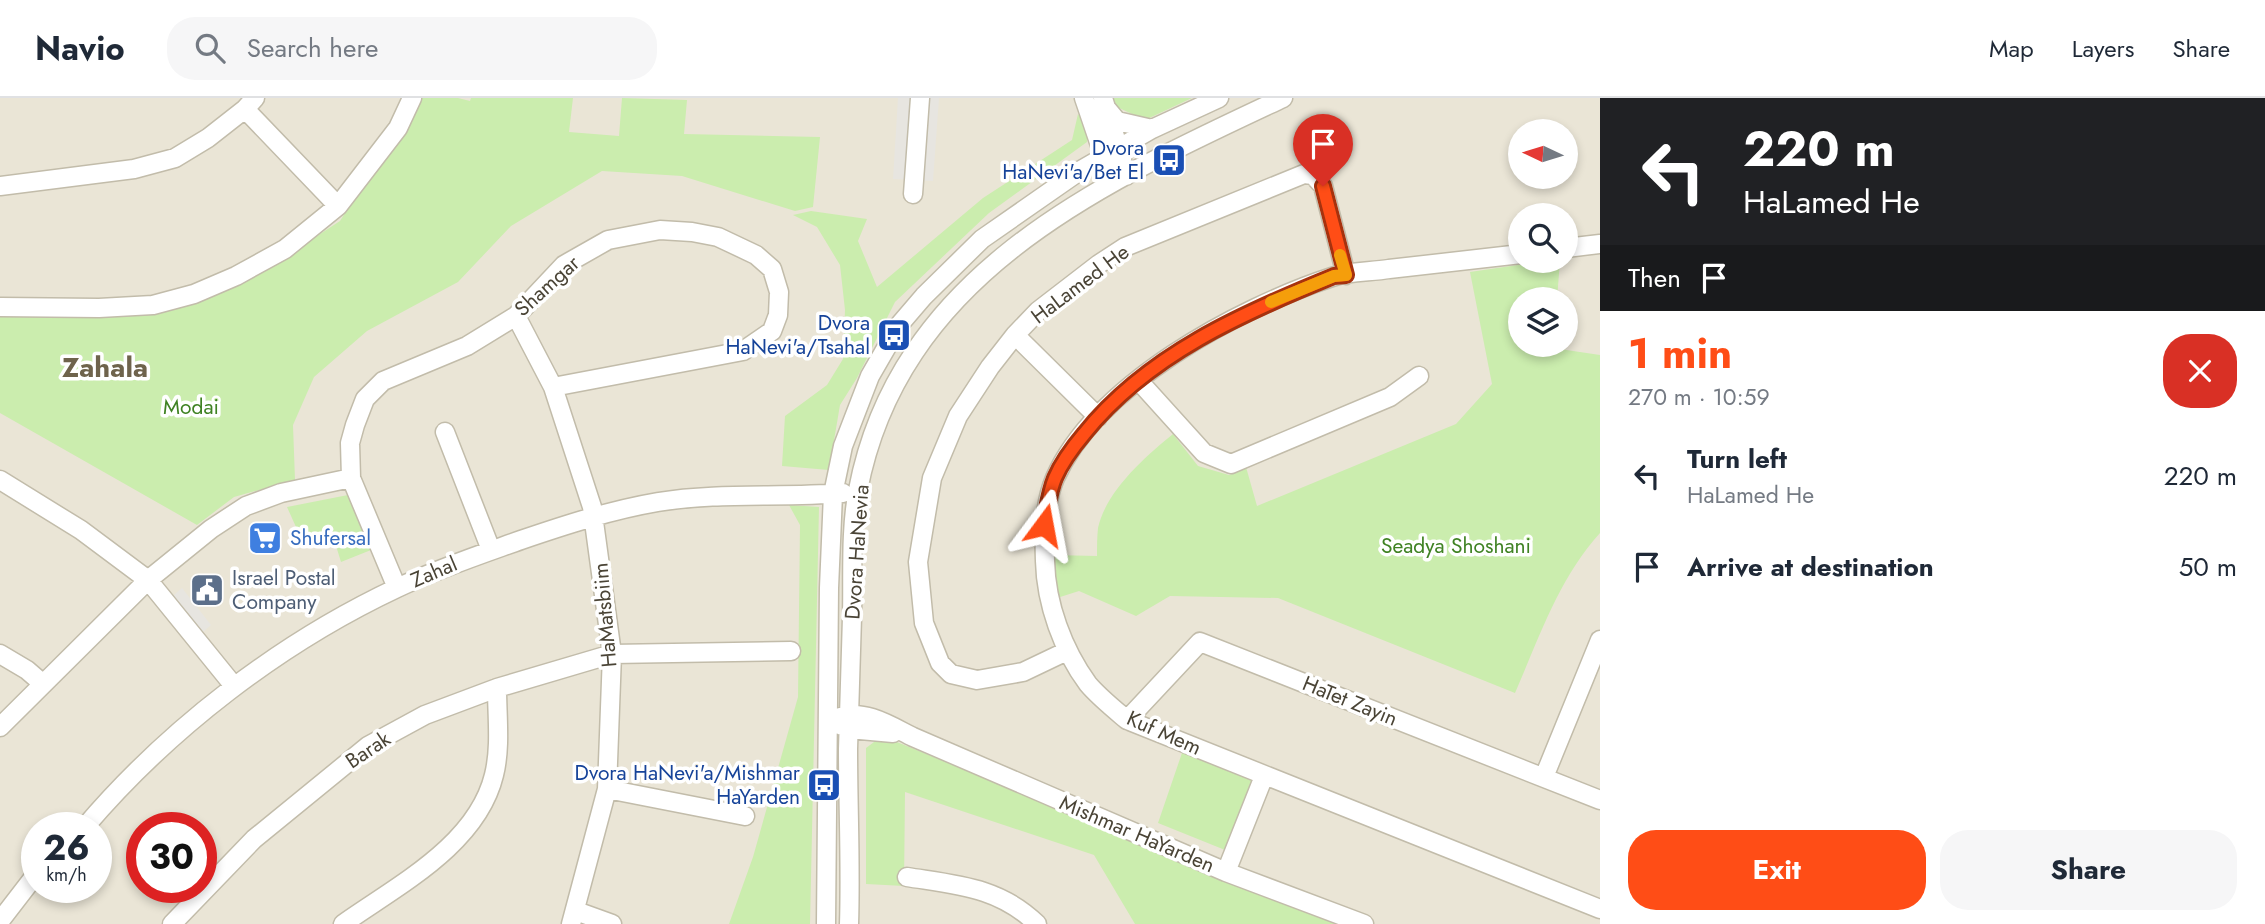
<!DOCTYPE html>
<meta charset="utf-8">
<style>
body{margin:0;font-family:Jost,sans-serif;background:#f6f6f7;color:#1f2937;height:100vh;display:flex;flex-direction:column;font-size:26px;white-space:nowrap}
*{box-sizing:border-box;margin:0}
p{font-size:23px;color:#747a83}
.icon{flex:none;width:38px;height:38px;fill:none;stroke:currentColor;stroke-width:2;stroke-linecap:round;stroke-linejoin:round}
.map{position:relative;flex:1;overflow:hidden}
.side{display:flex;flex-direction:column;background:#fff;width:665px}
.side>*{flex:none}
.top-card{background:#202124;color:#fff;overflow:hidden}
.needle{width:46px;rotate:274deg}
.buttons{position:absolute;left:1508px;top:21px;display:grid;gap:14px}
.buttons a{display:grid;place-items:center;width:70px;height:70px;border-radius:50%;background:#fff;box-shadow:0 4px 10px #0003;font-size:35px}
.speed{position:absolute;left:21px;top:714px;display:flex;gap:14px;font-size:35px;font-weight:700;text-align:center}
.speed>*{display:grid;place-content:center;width:91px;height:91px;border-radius:50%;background:#fff;box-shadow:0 4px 10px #0003;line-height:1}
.speed small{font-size:18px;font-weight:400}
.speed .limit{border:10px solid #d22;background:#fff;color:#111}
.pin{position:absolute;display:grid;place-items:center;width:60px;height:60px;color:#fff;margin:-72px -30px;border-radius:50% 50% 50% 0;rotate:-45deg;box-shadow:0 0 7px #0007}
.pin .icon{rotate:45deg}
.me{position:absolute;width:77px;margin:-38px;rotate:13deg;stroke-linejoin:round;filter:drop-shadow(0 0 5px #0008)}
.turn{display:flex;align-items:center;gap:24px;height:147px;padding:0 28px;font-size:32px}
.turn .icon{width:91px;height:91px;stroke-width:2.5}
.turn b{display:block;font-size:49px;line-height:60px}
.then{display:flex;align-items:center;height:66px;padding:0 28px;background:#0003;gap:14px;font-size:26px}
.round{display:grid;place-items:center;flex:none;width:74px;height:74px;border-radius:28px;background:#f6f6f7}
.head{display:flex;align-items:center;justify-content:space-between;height:119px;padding:0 28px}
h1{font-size:42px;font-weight:700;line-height:52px;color:#ff4d16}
.button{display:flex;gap:14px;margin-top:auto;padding:14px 28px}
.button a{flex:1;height:80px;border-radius:28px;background:#ff4d16;color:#fff;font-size:28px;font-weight:700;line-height:80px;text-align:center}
.button a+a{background:#f6f6f7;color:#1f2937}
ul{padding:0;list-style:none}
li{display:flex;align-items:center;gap:21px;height:91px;padding:0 28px}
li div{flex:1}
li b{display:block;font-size:26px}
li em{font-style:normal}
header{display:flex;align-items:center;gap:42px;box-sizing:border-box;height:98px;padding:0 35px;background:#fff;border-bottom:2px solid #e0e1e3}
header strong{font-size:33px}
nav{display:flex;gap:38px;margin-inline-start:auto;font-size:24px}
.search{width:490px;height:63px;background:#f6f6f7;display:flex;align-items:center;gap:18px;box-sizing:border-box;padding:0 24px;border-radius:28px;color:#747a83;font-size:26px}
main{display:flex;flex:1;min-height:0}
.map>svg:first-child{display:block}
.residential{fill:#eae5d6;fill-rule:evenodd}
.green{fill:#cbedae}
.parking{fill:#e7e5e0}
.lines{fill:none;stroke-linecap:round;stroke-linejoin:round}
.minor-casing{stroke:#c2bcaa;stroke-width:21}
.minor{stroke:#fff;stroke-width:18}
.route-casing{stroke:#a6320e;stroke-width:18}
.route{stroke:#ff4d16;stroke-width:12}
.slow{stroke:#f59e0b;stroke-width:12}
.labels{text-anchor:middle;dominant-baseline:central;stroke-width:7;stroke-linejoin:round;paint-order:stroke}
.transit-label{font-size:21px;fill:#164399;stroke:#fff;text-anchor:end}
.street-label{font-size:21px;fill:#4a4436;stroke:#fff}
.park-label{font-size:21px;fill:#3f8223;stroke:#fff}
.shop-label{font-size:21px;fill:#366cbe;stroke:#fff;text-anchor:start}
.service-label{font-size:21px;fill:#4e5e75;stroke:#fff;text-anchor:start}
.district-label{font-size:28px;font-weight:bold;fill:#6e634c;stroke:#fff}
</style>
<header>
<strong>Navio</strong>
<div class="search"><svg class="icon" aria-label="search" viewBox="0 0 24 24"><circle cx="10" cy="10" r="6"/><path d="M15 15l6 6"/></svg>Search here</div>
<nav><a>Map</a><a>Layers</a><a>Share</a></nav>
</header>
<main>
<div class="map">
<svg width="1600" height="826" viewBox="0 0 1600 826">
<rect width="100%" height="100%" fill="#f6f3e8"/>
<path class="residential" d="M0,0H1600V826H0ZM1521,33H1566V79H1521ZM1521,117H1566V163H1521ZM1521,201H1566V247H1521ZM37,730H96V789H37ZM142,730H201V789H142Z"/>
<path class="green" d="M417,0H458L470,3L471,0H573L569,34L619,38L622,0L687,2L684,36L820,39L813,109L795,113L682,78L602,73L511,128L458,184L367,233L314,279L293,327L295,382L234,399L197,427L0,315V211L11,215L94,220L169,212L255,178L340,123Z
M1113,0H1192L1145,22L1117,9Z
M1078,16L1087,29V44L989,115L895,204L857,280L840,307L829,372L782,368L785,318L827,287L843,261L845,212L840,167L817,129L793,117L811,113L867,121L858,143L877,189L983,100L1072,42Z
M1545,163H1560L1557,201H1521V247H1553V250L1600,257V435C1559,480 1539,540 1515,595L1278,500L1170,498L1136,518L1079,493L1057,500L1053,457L1097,458C1097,449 1097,439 1098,430C1106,393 1145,359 1173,336L1198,368L1229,377L1246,369L1257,408L1456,326L1492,286L1470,174Z
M348,397L371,452L341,464L333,438L305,449L287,409Z
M789,407L819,409L810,826H729L753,759L798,599L800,427Z
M882,638L1346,826H1135L1094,757L905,694L904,788L866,786V650Z
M1183,652L1255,684L1230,754L1158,725Z"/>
<path class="parking" d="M898,0H939L933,83L893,81Z
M182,490L211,527L196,540L166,504Z"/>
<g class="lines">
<g class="minor-casing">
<path id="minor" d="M1084,0L1104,59L1126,78
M1103,0L1122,61
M245,11L338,108
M1107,11L1117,23L1152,31
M0,88L134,71L175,60L208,40L245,11L255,0
M913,96L920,0
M1566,150L1600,146
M1521,156C1477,161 1433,166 1389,171C1371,174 1349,173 1332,179C1238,210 1097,286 1055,380C1044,406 1044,436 1045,463C1046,506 1063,552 1088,586C1099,599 1114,611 1127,622L1600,811
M0,209L99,210L153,207L194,196L236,178L285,151L338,108L398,30L412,0
M516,218L553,289L592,409L612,556L607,691L571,826
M1015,237L1098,319
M1138,282L1204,355L1231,366L1390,299L1419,278
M445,334L491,452
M0,382L81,432L148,482L234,588
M397,490L351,380L350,345L355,327L365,301L383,283L467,248L516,218L564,167L608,142L660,132L692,134L718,139L756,157L772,171L779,194L778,217L772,233L743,253L553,289
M1067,553L1023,574L977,582L951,576L940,565L924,525L918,464L932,380L958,318L990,269L1015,237L1038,213L1099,166L1125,149L1304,76L1313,77L1323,88L1346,177
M0,556L27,572L42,585
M840,619C865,611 891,628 913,639L1226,774L1364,826
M1127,622L1200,544L1600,702
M838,626L849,631L893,635
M0,629L148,482L211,431L246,408L281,395L351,380
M1544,679L1600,542
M607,691L745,718
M84,730C168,631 280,545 397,490C437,471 479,457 521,442C565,427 611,412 658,404C719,394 781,400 843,395
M1226,774L1264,678
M907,779C957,787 999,789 1037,826
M576,813L612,826
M0,823L37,775
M172,826L254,741L368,648L425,617L497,590L612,556L791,553
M343,826C398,787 477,747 494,677C501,649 497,618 497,590
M826,826L829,490L833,396L843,348L870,278L900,226L924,198L982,141L1081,72L1152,31L1219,0
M849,826C851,768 848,710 848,651C849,607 851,563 852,519C853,477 850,433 858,392C900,174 1102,85 1283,0"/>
</g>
<use href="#minor" class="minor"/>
</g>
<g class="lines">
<g class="route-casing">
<path id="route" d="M1044,427C1047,412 1049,394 1055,380C1062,364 1073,349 1084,336C1147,257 1243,215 1334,178L1346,177L1323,88"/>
</g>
<use href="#route" class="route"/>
<path class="slow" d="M1271,204L1334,178L1346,177L1340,157"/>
</g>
<defs>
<g id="bus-square" transform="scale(1.75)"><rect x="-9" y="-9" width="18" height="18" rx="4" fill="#1a4fb4" stroke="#fff"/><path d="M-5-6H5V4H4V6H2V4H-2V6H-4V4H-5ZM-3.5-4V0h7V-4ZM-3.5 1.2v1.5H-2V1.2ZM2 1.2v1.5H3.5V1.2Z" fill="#fff"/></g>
<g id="supermarket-square" transform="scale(1.75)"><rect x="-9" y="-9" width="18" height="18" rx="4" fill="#3f7fe0" stroke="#fff"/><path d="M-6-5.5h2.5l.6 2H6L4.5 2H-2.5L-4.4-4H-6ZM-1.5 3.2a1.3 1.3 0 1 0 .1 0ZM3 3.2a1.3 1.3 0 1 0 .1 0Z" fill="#fff"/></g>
<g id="civic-square" transform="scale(1.75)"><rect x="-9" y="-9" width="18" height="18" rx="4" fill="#5c6f8a" stroke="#fff"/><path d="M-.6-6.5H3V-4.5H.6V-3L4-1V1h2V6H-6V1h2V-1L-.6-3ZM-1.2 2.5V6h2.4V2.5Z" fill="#fff"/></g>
</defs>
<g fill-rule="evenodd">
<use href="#bus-square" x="1169" y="62"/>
<use href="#bus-square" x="894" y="237"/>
<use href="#supermarket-square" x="265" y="440"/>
<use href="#civic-square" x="207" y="492"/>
<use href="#bus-square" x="824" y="687"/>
</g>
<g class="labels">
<g class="transit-label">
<text x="1144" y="50">Dvora<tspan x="1144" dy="24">HaNevi'a/Bet El</tspan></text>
<text x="870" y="225">Dvora<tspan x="870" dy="24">HaNevi'a/Tsahal</tspan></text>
<text x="800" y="675">Dvora HaNevi'a/Mishmar<tspan x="800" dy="24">HaYarden</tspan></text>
</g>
<g class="street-label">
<text transform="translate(1080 186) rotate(-37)">HaLamed He</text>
<text transform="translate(547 188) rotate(-42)">Shamgar</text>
<text transform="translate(857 454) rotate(-86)">Dvora HaNevia</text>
<text transform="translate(434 474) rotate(-23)">Zahal</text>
<text transform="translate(605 517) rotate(-95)">HaMatsbiim</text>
<text transform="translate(1350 603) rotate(22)">HaTet Zayin</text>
<text transform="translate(1164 635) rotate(24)">Kuf Mem</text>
<text transform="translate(368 652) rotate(-34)">Barak</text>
<text transform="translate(1137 736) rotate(23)">Mishmar HaYarden</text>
</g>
<g class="park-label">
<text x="191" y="309">Modai</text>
<text x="1456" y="448">Seadya Shoshani</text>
</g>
<g class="shop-label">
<text x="290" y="440">Shufersal</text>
</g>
<g class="service-label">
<text x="232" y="480">Israel Postal<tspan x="232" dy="24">Company</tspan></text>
</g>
<g class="district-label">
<text x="105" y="269">Zahala</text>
</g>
</g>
</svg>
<div class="buttons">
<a><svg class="needle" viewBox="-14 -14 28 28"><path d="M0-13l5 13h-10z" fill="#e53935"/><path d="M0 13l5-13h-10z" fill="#747a83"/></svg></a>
<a><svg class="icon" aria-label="search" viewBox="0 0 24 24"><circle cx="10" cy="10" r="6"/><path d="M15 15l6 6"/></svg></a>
<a><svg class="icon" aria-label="layers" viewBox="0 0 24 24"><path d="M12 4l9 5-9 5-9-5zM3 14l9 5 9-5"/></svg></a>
</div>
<div class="speed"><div>26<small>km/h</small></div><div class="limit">30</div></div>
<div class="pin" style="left:1323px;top:88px;background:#d93025"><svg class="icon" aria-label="arrive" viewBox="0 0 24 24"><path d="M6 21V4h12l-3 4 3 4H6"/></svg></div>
<svg class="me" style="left:1044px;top:427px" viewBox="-20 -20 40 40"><path d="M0-17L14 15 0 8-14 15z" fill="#ff4d16" stroke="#fff" stroke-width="4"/></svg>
</div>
<section class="side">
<div class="top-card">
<div class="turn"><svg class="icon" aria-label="left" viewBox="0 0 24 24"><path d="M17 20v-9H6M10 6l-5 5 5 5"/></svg><div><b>220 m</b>HaLamed He</div></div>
<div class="then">Then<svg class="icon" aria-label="arrive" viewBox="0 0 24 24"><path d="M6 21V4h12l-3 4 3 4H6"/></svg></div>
</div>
<div class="head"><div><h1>1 min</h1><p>270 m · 10:59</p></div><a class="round" style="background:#d93025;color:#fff"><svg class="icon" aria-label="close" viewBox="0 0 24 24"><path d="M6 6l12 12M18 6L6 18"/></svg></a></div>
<ul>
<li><svg class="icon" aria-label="left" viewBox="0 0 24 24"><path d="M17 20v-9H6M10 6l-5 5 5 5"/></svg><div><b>Turn left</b><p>HaLamed He</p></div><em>220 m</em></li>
<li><svg class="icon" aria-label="arrive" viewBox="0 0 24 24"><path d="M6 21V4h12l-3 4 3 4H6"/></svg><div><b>Arrive at destination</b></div><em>50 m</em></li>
</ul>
<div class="button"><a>Exit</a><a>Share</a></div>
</section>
</main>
